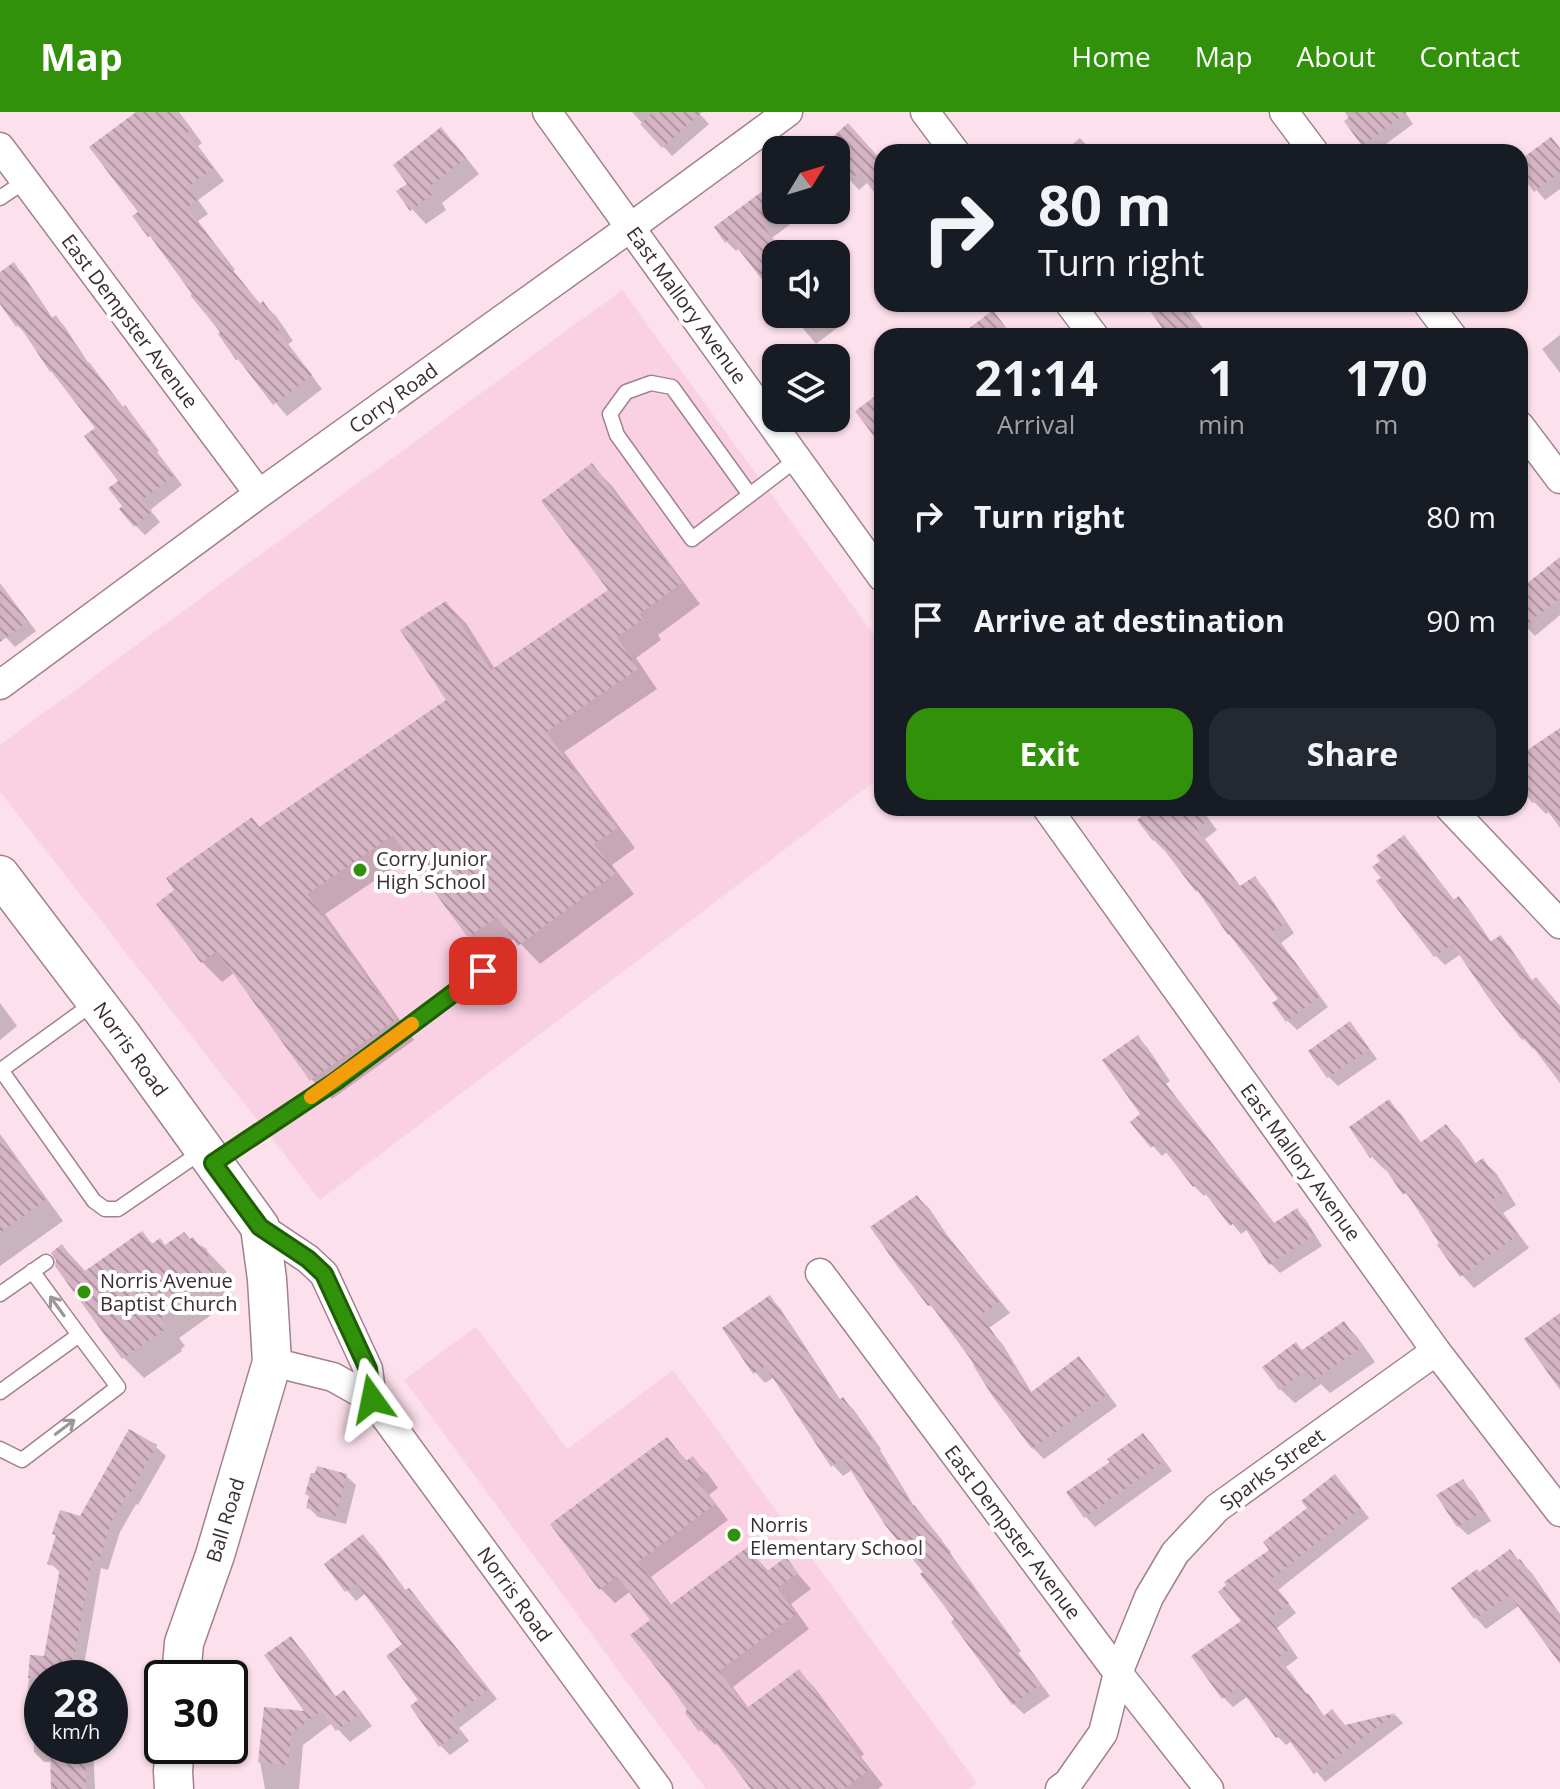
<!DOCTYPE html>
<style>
body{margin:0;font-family:"Open Sans",sans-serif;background:#242831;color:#f1f3f6;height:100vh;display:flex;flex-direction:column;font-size:30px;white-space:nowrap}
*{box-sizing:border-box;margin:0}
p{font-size:26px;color:#9ea1a6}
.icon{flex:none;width:44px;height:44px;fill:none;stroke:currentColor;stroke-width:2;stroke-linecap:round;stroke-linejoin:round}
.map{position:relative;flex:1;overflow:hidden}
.drawer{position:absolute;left:874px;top:216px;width:654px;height:488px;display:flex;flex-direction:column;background:#171b24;border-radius:24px;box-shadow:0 2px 6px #0004}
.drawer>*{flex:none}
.hud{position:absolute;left:874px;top:32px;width:654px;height:168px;border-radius:24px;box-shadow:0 2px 6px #0004;background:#171b24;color:#f1f3f6;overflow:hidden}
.needle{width:52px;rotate:52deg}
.controls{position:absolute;left:762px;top:24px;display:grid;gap:16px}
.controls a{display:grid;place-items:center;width:88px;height:88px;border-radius:16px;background:#171b24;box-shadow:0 2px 6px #0004;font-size:40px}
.speed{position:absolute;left:24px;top:1548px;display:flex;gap:16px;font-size:40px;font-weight:700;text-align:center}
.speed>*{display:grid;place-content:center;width:104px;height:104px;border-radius:50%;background:#171b24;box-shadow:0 2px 6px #0004;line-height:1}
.speed small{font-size:20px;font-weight:400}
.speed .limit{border:4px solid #111;border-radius:12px;background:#fff;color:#111}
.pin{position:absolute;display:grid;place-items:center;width:68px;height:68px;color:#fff;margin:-34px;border-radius:16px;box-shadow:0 4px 12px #0006}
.me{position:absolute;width:88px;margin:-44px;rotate:348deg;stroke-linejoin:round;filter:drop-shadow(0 0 6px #0008)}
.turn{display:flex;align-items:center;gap:28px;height:168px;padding:0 32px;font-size:36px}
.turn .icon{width:104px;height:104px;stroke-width:2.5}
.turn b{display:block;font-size:56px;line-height:68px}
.eta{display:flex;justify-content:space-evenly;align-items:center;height:136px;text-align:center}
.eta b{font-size:48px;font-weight:700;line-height:56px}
.button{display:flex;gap:16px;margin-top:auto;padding:16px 32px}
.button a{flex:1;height:92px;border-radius:24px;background:#31910a;color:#fff;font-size:32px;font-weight:700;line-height:92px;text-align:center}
.button a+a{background:#242831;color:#f1f3f6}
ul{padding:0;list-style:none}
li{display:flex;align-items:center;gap:24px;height:104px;padding:0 32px}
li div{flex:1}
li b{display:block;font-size:30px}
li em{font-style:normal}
header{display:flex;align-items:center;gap:48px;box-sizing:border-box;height:112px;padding:0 40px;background:#31910a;color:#fff}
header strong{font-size:38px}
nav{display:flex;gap:44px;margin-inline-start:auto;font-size:28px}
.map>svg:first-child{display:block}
.built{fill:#fad1e3}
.shadow{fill:#0003}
.building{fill:url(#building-back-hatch)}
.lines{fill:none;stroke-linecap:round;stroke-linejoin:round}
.lane-casing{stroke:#a0818f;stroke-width:17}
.street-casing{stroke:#a0818f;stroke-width:31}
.secondary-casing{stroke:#a0818f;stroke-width:41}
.lane{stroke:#fff;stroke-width:14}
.street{stroke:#fff;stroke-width:28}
.secondary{stroke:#fff;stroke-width:38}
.oneway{stroke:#9c9699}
.route-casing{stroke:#205e06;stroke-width:20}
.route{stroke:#31910a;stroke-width:14}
.slow{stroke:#f59e0b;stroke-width:14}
.poi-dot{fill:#31910a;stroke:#fff;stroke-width:3}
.labels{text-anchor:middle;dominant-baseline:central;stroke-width:8;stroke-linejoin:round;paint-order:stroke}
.street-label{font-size:20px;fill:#3a2d33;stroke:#fff}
.poi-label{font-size:20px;fill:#3a2d33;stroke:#fff;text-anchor:start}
</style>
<header>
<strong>Map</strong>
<nav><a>Home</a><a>Map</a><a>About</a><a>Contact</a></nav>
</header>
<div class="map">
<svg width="1560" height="1677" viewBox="0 0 1560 1677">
<defs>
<pattern id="building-back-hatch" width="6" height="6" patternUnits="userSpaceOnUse" patternTransform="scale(2)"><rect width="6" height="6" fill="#d5b4c3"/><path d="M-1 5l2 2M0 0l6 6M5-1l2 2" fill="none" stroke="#ae939f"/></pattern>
</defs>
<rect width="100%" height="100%" fill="#fce0ec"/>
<path class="built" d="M622,178L882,534V664L320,1088L0,680V633Z
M476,1215L567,1337L673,1258L977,1671L969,1677H706L404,1268Z"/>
<path class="shadow" d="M140,0H179L202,31L198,34L224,69L198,88L208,102L198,109L235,158L233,159L261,193L263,192L276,204L293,229L288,232L322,277L287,304L238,247L221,222L223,220L141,100Z
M632,0H698L709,12L672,44Z
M1345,0H1405L1413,12L1375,40H1371L1363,32Z
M848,14L882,51V88L868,70L859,78L850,68L836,53V38H823Z
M441,18L456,33L479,62L442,91L446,98L426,112L412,97L410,72Z
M1080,26L1093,40H1063Z
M1560,36V77L1545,88L1520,58V51Z
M776,73V98H796L801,104L772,126L785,142H776V183L740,136L736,139L726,129Z
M14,153L23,162L53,207L56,205L65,215L91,255L124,296L134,306L159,339L157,340L182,373L150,398L160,410L145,423L135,413L125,395L120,369L98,316L27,223L18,214L0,188V162Z
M1147,192H1184L1209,224H1171Z
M791,202H827L837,216L816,232Z
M1560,223V261L1542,237Z
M592,354L612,374L700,492L658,523L661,528L636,546L657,577L564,640L635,736L612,753L634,782L540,852L515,826L490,844L470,824L411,744L325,802L414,928L332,987L312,968L235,860L222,870L202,850L177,778L252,707L261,716L449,589L446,491L466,511L495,557L611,479Z
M1560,462V503L1535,524L1520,508V480Z
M0,472L36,519L15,535L0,519Z
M1560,624V712L1550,699L1546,702L1534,690L1520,670V633L1526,641Z
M1135,696H1200L1217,718L1205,727L1241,776L1254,767L1264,776L1294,821L1281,831L1328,895L1297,918L1288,909L1280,887L1166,736L1164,738L1154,728L1140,708L1142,706Z
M1403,725L1413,735L1455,789L1458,787L1468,796L1492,831L1500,825L1510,835L1533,870L1536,867L1560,895V968L1535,935L1533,937L1524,927L1492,887L1461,842L1445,853L1436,844L1379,769L1383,766Z
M0,891L17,914L0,928Z
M1350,912L1359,922L1377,947L1338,974L1328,964Z
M1138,926L1147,935L1170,969L1166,972L1275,1112L1296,1098L1306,1108L1322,1134L1280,1161L1271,1152L1248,1117L1241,1122L1207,1081L1204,1084L1194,1074L1168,1039L1162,1044L1153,1034L1143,1003Z
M1389,990L1401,1002L1422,1032L1446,1014L1459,1027L1477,1053L1483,1049L1496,1061L1516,1093L1503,1101L1529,1136L1474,1176L1462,1163L1418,1095L1405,1081L1387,1056L1385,1058L1372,1045L1352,1016Z
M0,1022L63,1109L0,1154Z
M917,1085L929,1096L947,1123L1010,1201L989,1216L1003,1233L1032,1281L1079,1247L1090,1258L1117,1294L1044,1347L1033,1336L941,1204L930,1193Z
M142,1122L154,1133L201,1136L206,1138L226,1159L228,1169L232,1175L229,1177L235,1186L179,1226L185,1234L181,1237L182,1239L144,1266L124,1246L57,1154L62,1134L87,1161Z
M770,1186L780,1196L841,1289L843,1288L854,1298L881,1337L880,1338L917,1399L951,1440L950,1441L1021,1539L1018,1541L1050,1584L1024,1602L1013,1592L925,1460L852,1358L843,1364L833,1353L775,1265L765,1271L755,1260Z
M1344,1211L1358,1226L1375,1250L1330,1281L1321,1272L1295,1291L1280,1277L1303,1240Z
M129,1320L156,1335L166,1344L138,1393L136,1392L120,1420L108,1458L101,1456L84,1553L88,1557V1566H42V1634H93L95,1677H53L52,1650H44L34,1640L32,1591L27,1586L31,1545L45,1546L61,1461L50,1451L57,1425L54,1422L81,1406Z
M1143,1323L1153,1333L1172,1359L1095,1415L1086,1405L1068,1381L1113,1350Z
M667,1328L688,1350L693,1347L708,1362L718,1376L709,1383L728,1408L651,1465L672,1494L748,1437L769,1460L786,1448L811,1477L791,1492L809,1517L733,1575L749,1597L799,1560L814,1575L864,1642L861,1645L883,1673L878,1677H753L718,1631L715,1633L701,1618L690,1599L653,1508L631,1479L615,1491L600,1476Z
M346,1364L356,1373L346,1412L318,1405L308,1395Z
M1462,1369L1472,1379L1491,1409L1468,1423L1458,1414Z
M1344,1374L1369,1406L1278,1478L1296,1501L1277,1516L1298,1546L1286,1555L1325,1605L1346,1615L1395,1603L1403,1611L1325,1670L1292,1629L1286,1633L1277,1624L1248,1584L1233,1595L1224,1586L1194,1544L1244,1509L1272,1438Z
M363,1425L373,1434L407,1480L409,1478L418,1488L497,1587L459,1616L469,1629L450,1643L441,1634L420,1588L405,1533L366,1481L356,1489L326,1453Z
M1510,1440L1531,1460L1560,1502V1548L1520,1493L1486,1517L1476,1506L1454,1476L1480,1462Z
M291,1527L303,1539L337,1586L344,1581L356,1593L372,1614L350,1630L332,1611L303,1633L299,1677H265L260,1650L308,1601Z"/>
<path class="building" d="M136,0H178L192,17L187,21L213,56L187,75L197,88L187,95L224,145L223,146L260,192L263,189L282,216L278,219L312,263L273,293L238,247L236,248L218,222L220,220L190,183L192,182L150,124L148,125L132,104L138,100L89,35Z
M654,0H702L662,36L640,12Z
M1356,0H1407L1362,34L1344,9Z
M848,11L882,49V91L859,60L848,70L836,56V38H818Z
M441,15L466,46L428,76L433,82L410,99L396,79L407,72L393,53Z
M1551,25L1560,36V60L1534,80L1520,61V48Z
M776,69V107L764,115L776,131V186L730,126L725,131L714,115Z
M14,150L51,206L56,203L87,251L89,250L123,295L125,293L151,328L149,330L174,363L142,388L152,399L134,415L119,397L122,394L108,376L118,369L84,324L95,316L51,259L50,260L19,213L16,215L0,192V160Z
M1145,192H1180L1203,224H1168Z
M993,198L1012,224H959Z
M882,279V335L855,299Z
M592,351L682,471L639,502L643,507L617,525L638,557L546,620L617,716L594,732L616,761L518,834L497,805L468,826L393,723L307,782L396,907L310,969L217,839L201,851L156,792L174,778L166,766L252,705L259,715L446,588L400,518L446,489L491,558L608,478L541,389Z
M1560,445V486L1520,518V477Z
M0,471L28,509L0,530Z
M1560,616V716L1539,687L1532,691L1520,673V643Z
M1153,696H1200L1209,707L1197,717L1240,774L1255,764L1286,810L1273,820L1320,884L1286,910L1272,891L1278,887L1229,822L1228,823L1197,778L1196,780L1156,727L1153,729L1137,708Z
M1404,723L1453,788L1459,784L1490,830L1501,823L1531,869L1536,865L1560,894V971L1526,926L1522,928L1490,888L1452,832L1434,845L1376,769L1381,766L1372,755L1380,749L1376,744Z
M1350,909L1369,937L1327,966L1308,939Z
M1138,923L1162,959L1158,962L1274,1111L1297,1096L1314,1123L1269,1153L1239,1107L1230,1114L1198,1072L1193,1075L1158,1030L1151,1036L1130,1010L1140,1002L1102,948Z
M1389,987L1420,1031L1446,1012L1474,1052L1483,1046L1505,1080L1492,1088L1518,1123L1460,1165L1437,1133L1439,1131L1406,1080L1403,1083L1376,1043L1370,1046L1349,1015Z
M0,1026L45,1088L0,1121Z
M917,1083L936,1110L1000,1189L980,1204L992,1219L1030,1281L1079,1244L1107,1282L1032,1337L993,1285L973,1253L974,1252L931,1193L928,1194L898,1155L870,1115Z
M142,1119L152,1132L160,1126L165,1133L184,1120L190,1127L193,1125L198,1132L207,1137L208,1147L214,1154L210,1156L216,1165L161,1205L166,1213L162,1216L164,1218L122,1247L55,1154L56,1148L51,1141L62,1132L82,1160L72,1168Z
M770,1183L839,1288L843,1285L872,1326L871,1327L912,1394L914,1393L942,1428L941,1430L975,1475L973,1476L1012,1527L1009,1529L1041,1572L1012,1593L951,1510L954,1507L920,1462L923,1460L885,1413L843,1346L831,1355L765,1254L753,1262L722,1216Z
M1560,1201V1278L1524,1227Z
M1344,1209L1362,1235L1314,1268L1306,1258L1279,1278L1262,1255L1296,1230L1302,1238Z
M129,1317L157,1333L128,1385L126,1384L111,1410L99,1450L92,1448L74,1545L79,1546L78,1566H28L30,1543L44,1544L60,1456L47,1452L56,1423L52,1422L60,1398L80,1404Z
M1143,1321L1164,1349L1084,1406L1066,1380L1110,1350L1107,1347Z
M667,1325L686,1349L693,1344L705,1360L696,1367L715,1392L638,1450L670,1493L749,1434L766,1460L786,1445L798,1461L777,1476L796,1502L719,1559L747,1596L799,1557L851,1627L848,1629L869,1658L844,1677H751L704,1615L699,1620L685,1601L687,1598L671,1575L630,1523L650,1508L617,1464L599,1478L550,1412Z
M317,1354L347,1362L336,1404L306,1396L309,1384L305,1382L311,1361H315Z
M1335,1362L1361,1396L1270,1468L1289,1491L1269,1506L1291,1536L1278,1546L1306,1582L1308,1581L1324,1604L1332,1597L1345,1613L1396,1601L1314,1662L1283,1620L1276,1626L1239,1575L1222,1587L1191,1544L1241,1509L1218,1480L1226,1473L1224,1470L1269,1438L1263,1430L1307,1396L1301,1389Z
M1463,1367L1483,1399L1457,1415L1436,1383Z
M363,1422L405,1478L409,1476L489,1577L451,1606L461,1619L439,1635L410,1594L418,1588L386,1544L402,1532L357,1472L345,1480L324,1452Z
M1510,1437L1518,1448L1520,1447L1560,1504V1552L1510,1483L1474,1507L1451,1476L1477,1457L1479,1460Z
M291,1524L335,1585L344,1578L361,1601L336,1619L321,1599L291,1621L288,1653L258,1650L264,1595L304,1599L264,1543Z
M50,1634H85L86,1677H51Z"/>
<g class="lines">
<g class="lane-casing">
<path id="lane" d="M0,86L25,69
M750,383L672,275L651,271L626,280L610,302L617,323L692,427L797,347
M95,890L1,958L94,1089L105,1097H118L204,1038
M216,1049L336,969L483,859
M0,1182L46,1150
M0,1280L79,1223L32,1159
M0,1337L22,1348L118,1275L79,1223"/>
</g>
<g class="street-casing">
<path id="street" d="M547,0L882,465
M925,0L955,40
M1284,0L1314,40
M0,35L259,382
M1070,192L1094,224
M1428,192L1452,224
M1520,314L1560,367
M0,573L259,382L631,115L788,0
M1047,696L1436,1239L1560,1400
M1450,696L1560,812
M260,1115L308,1147L324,1162L368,1257L372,1287L333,1265L272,1250
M820,1161L1118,1561L1209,1677
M372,1287L658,1677
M1060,1677L1068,1671L1103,1621L1118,1561L1149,1485L1175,1441L1217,1396L1436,1239"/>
</g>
<g class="secondary-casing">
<path id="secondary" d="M0,763L123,925L260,1115L267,1167L272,1250L215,1443L184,1531L181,1566
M174,1677L173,1659L175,1634"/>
</g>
<use href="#lane" class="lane"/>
<use href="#street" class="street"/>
<use href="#secondary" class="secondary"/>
</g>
<defs><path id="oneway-shaft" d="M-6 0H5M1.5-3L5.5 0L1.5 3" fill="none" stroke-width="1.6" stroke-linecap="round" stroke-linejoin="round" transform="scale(2)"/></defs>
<g class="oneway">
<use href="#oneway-shaft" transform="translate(57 1194) rotate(-126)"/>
<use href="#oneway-shaft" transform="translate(65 1315) rotate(-37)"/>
</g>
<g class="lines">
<g class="route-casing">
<path id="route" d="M372,1287L368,1257L324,1162L308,1147L260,1115L213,1051L336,969L483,859"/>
</g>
<use href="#route" class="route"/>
<path class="slow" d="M311,985L412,912"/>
</g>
<g class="poi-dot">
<circle cx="360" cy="758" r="8"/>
<circle cx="84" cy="1180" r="8"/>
<circle cx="734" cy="1423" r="8"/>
</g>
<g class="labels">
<g class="street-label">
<text transform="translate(687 193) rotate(54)">East Mallory Avenue</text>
<text transform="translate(130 209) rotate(53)">East Dempster Avenue</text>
<text transform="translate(393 286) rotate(-36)">Corry Road</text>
<text transform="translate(131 937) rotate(54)">Norris Road</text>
<text transform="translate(1301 1050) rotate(54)">East Mallory Avenue</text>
<text transform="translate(1272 1357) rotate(-36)">Sparks Street</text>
<text transform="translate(225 1408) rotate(-73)">Ball Road</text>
<text transform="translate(1013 1420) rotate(53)">East Dempster Avenue</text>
<text transform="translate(515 1482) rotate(54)">Norris Road</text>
</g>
<g class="poi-label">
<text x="376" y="746">Corry Junior<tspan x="376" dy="23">High School</tspan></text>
<text x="100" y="1168">Norris Avenue<tspan x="100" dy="23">Baptist Church</tspan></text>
<text x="750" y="1412">Norris<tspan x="750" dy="23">Elementary School</tspan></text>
</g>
</g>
</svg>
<div class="controls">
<a><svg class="needle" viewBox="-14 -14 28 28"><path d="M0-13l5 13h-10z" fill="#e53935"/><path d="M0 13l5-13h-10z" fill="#9ea1a6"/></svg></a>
<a><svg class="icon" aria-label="sound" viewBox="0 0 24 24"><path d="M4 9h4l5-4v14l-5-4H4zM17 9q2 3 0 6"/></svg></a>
<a><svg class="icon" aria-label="layers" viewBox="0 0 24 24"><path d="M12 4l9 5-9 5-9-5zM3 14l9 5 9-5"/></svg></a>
</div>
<div class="speed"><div>28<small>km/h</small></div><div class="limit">30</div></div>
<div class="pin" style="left:483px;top:859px;background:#d93025"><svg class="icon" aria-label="arrive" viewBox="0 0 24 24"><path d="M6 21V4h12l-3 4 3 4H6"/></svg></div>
<svg class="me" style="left:372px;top:1287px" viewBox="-20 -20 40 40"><path d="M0-17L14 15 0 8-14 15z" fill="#31910a" stroke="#fff" stroke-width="4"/></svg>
<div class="hud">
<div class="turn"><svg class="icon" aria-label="right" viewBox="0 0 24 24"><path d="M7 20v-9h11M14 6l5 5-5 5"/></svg><div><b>80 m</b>Turn right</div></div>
</div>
<section class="drawer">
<div class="eta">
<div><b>21:14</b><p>Arrival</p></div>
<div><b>1</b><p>min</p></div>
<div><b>170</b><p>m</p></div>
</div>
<ul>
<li><svg class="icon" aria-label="right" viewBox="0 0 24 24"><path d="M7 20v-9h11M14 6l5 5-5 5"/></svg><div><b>Turn right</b></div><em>80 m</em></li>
<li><svg class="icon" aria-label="arrive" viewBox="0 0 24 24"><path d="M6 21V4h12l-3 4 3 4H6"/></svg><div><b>Arrive at destination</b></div><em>90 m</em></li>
</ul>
<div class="button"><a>Exit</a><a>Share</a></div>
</section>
</div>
